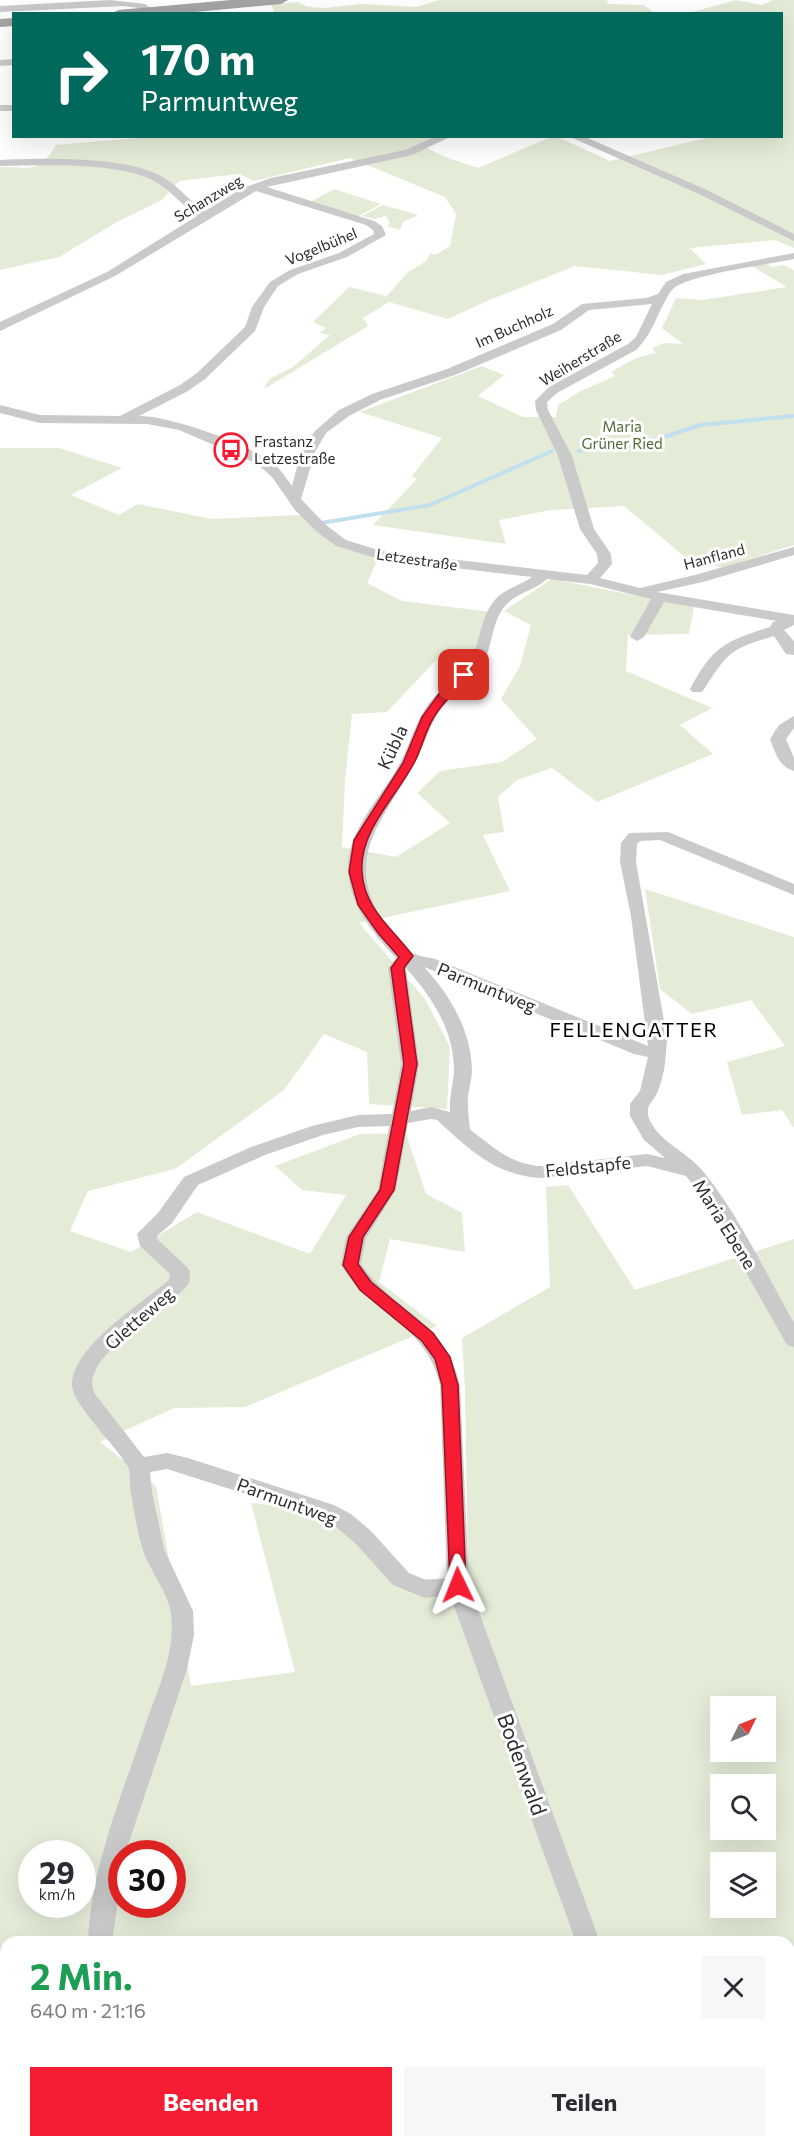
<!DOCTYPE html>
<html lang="de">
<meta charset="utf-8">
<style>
body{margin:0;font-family:Commissioner,sans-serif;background:#f7f7f7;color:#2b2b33;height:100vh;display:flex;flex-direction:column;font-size:22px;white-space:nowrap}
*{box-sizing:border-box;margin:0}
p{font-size:20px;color:#7c7c81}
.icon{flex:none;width:33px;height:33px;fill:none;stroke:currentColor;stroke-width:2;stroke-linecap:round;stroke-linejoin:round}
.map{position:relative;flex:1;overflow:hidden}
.drawer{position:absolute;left:0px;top:1936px;width:795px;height:212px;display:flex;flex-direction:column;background:#fff;border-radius:18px 18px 0 0;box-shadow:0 6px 24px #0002}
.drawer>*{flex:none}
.hud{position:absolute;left:12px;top:12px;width:771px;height:126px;border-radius:0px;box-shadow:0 6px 24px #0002;background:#00695c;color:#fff;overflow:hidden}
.needle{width:39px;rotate:47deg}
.buttons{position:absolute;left:710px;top:1696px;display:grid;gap:12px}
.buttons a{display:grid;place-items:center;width:66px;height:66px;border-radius:0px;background:#fff;box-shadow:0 6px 24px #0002;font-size:30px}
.speed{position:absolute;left:18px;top:1840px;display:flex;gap:12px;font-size:30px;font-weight:700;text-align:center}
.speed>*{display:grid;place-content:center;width:78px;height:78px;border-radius:50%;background:#fff;box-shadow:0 6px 24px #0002;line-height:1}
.speed small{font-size:15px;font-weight:400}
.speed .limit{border:9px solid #d22;background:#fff;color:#111}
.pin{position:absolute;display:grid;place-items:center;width:51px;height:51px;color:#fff;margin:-26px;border-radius:12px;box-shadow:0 3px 9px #0006}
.me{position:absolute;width:66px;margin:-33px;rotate:358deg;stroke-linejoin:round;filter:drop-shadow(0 0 4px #0008)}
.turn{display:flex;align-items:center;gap:21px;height:126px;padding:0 30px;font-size:27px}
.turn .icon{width:78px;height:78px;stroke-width:2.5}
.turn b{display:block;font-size:42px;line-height:51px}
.round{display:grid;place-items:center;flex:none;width:63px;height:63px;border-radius:0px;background:#f7f7f7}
.overview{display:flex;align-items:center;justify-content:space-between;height:102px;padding:0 30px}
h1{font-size:36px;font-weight:700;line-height:45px;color:#1e9e55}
.cta{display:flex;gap:12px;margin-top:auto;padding:12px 30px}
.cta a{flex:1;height:69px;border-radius:0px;background:#f61c34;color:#fff;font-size:24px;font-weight:700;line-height:69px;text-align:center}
.cta a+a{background:#f7f7f7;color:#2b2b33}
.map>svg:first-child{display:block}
.green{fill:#e4ecd8;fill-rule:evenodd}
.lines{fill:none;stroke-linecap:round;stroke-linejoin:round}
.stream{stroke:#c2dfee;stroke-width:4}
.street{fill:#cacaca;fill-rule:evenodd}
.primary{fill:#a5a5a5;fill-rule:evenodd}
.route{fill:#f61c34;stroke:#a01222;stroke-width:1.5}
.labels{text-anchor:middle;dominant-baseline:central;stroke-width:6;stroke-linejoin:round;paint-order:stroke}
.far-street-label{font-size:15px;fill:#2d2d2d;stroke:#fff}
.far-park-label{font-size:15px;fill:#516c36;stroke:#fff}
.far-poi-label{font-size:15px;fill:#2d2d2d;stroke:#fff;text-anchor:start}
.street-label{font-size:18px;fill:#2d2d2d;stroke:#fff}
.neighbourhood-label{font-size:20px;letter-spacing:1.5px;fill:#000;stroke:#fff}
.near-street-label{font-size:21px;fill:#2d2d2d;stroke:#fff}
</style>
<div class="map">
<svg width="794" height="2147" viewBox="0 0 794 2147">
<rect width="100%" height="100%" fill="#fff"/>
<path class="green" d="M439,0H607L608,4L643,5L655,13H689L736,0L762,5L772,0H794V248L775,240L690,248L706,264L662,275L575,266L487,301L448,319L389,302L363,318L368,326L264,389L269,379L293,367L330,335L319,333L326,328L313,322L349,287L387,296L407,273L425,262L430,254H437L450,246L456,214L445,197L350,158L254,181L239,174L179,181L162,200L117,222L59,257L0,270V167C30,167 39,174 56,145L160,136L444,137L425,147L445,157L478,168L551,137H558L610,161L710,137L782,136V14H275L271,4L298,2L308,7L326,8L361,4L416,7Z
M334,189L381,204L357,217L310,202Z
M383,205L418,215L403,222L400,230L387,226L390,223L386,216L375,219L362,216Z
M766,263L772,267L783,265L794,270V545L723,568L685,557L624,506L551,510L499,520L506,544L373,525L417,479L412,476L442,438L360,412L482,366L504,375L478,396L523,417H556L558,405L581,391L615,376L611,372L636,358L656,353L652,348L664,343L683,344L662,328L676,298L703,300L787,287L750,265Z
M0,448H59L122,468L71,495L119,515L138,504L212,519L301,515L339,547L378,558L367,583L402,601L491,612L468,664L438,658L387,712L352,714L345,780L342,847L396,857L450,823L417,793L440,771L502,762L537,739L501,699L520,666L531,625L504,611L552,579L694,607L689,634L628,635L626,671L712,708L680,725L713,754L597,802L552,768L517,780L498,797L504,832L483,835L510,891L359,923L425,999L450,1047L447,1109L369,1104L367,1052L324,1034L284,1090L175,1169L88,1191L70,1231L131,1252L197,1212L310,1254L346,1195L302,1190L275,1166L360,1134L406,1133L426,1194L462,1213L465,1252L390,1239L379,1282L437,1326L245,1407L174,1408L100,1442L156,1486L191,1686L295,1672L251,1503L349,1514L413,1579H468L465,1390L462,1338L550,1287L546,1187L568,1185L635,1290L794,1239V2147H0ZM720,1707H765V1752H720ZM720,1785H765V1830H720ZM32,1854H82V1905H32ZM122,1854H172V1905H122ZM720,1863H765V1908H720ZM6,1942H789V2142H6Z
M645,889L794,937V1128L782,1110L742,1115L727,1062L785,1046L751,1000L692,1014L660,989Z"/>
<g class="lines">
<path class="stream" d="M579,451L643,444L700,425L794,416
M321,523L430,505L552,451"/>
<path class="street" d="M110,0L145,4L154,11L147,14L139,8L124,6L0,12V6Z
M14,59V65L0,66V60Z
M0,105H14V111H0Z
M437,136H452L412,155L267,187L374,221L382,226L386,235L347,257L298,274L278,286L264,307L255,331L205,379L188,391L139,416C172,416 248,444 274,464C282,471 286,478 292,486L301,452L315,431L339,410L372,394L447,369L553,324L582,304L646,298L658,294L666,282L683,274L794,253V259C772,264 683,275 672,290C658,309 654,333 636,350L557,393L547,402L548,410L572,456L594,529L611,554L612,564L600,578L640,588L695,575L794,547V555L703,582L657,592L794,615V625L784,630L794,641V655L786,654L774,636C727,650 729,652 702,692H692L690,689C713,646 725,641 770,627L773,622L777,621L664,602L644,637L637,641L630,637L651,599L590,584L547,579C535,591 515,593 505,606C491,622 493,648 482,665C470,682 453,693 441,709C428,726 424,748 413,766C385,818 344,855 380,916C386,927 398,944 409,951C416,956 427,957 435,959L648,1046L631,916L620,862L621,843L629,833L668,832L794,884V895L660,840L640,841L637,844L636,862L667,1038C666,1056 665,1074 658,1091C655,1100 646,1104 648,1115C654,1139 687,1152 702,1170C739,1215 765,1272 794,1323V1347L787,1345L703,1197L686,1176L647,1166L541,1178C496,1176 469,1149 437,1120L431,1119L408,1123L396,1190L366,1238L361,1264C395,1313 445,1319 460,1385L469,1585L600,1942H576L450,1595L425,1598L393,1585L355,1543L335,1526L318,1517L167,1469L150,1472L152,1492L164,1549L193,1611L194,1635L187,1669L125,1854H122V1873L112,1942H88C91,1866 122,1795 146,1723C158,1689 176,1651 171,1613C168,1591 148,1569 142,1547C137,1530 134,1511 131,1493C129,1485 131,1474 128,1467C118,1447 71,1404 72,1384C74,1345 141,1304 169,1280L170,1274L140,1246L137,1234L158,1213L184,1177L251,1147L312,1126L358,1115L392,1114L401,1064L388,968L396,958C372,932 348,903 348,867C348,829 382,796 399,765C410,745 415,722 429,703C441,688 460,677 470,660C481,642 480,618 494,601C503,589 520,586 532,577L379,559L336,546L316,531L295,510L272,477L263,469L251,461L179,430L147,424L40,423L0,413V405L40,415L120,416L180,385L197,373L245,327L252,307L270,282L290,270L339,253L374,234L373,230L366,225L256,191L115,276L0,331V322L107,272L197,216C181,205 169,187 150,179C114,162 41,165 0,166V160C42,158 125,156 161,176C178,185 189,201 205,211L243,188L271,178L405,150ZM652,304L636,337L628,344L549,387L535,401L536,410L558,456L580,529L597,554L598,563L587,575L381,551L346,540L326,525L301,499L315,452L326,433L349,416L380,400L455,375L561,330L589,310ZM424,967L634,1054L648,1057L640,1091L630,1104V1116L644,1140L665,1158L647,1154L541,1166C511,1164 496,1149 473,1132L470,1129C469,1119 467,1108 468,1097C469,1088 472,1079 472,1070C471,1030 450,995 424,967ZM406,968C432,997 454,1030 454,1071C453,1085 449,1098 450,1112L431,1107L411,1111L419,1064ZM389,1126L378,1190L346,1237L341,1265C371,1315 426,1323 440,1385L447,1578L426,1580L409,1573L371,1531L351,1514L334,1505L188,1458L167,1453L144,1457L95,1394C75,1356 173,1309 189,1283L190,1272L187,1267L157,1239V1236L172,1223L198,1185L265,1155L323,1135L358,1127Z
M568,136H583L707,190L794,234V241L699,194Z
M794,716V728L786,739L794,758V771C779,767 775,752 770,739L779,725Z
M645,2142H671L672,2147H646Z"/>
<path class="primary" d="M231,0H288L281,4L174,14H111L118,10Z
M14,18V26L0,27V19Z"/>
</g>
<path class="route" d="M464,672L469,675C458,690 443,701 434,717C425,731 422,748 414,763C396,797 359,831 362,872C364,909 393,929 413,956L404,968L417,1064L394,1190L363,1237L358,1264L371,1282L433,1333L450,1357L458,1385L466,1585L464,1589L458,1591L452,1589L450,1585L442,1385L435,1359L422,1341L360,1290L343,1265L349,1237L380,1190L404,1064L391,968L399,957L378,933L358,905L349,872L354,840L403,763L422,717L441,691L460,673Z"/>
<defs>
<g id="bus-ring" transform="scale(1.725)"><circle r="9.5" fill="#fff" stroke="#f61c34" stroke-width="1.5"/><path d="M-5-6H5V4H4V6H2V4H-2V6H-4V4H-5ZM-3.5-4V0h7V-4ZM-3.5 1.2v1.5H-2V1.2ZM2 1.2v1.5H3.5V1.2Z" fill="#f61c34"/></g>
</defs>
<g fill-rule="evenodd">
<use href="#bus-ring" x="231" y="450"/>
</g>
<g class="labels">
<g class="far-street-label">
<text transform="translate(208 198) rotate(-31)">Schanzweg</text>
<text transform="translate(321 246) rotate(-22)">Vogelbühel</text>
<text transform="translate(514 326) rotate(-24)">Im Buchholz</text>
<text transform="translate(580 358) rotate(-31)">Weiherstraße</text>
<text transform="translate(714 556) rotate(-15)">Hanfland</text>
<text transform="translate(417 559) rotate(8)">Letzestraße</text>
</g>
<g class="far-park-label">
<text x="622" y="426">Maria<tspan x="622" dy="17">Grüner Ried</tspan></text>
</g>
<g class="far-poi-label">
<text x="254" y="441">Frastanz<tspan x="254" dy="17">Letzestraße</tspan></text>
</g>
<g class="street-label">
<text transform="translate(392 747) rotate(-65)">Kübla</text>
<text transform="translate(487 987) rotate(22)">Parmuntweg</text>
<text transform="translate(588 1166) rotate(-6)">Feldstapfe</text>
<text transform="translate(725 1224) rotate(58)">Maria Ebene</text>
<text transform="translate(139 1318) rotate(-41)">Gletteweg</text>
<text transform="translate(287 1501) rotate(20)">Parmuntweg</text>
</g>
<g class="neighbourhood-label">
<text x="634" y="1029">FELLENGATTER</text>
</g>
<g class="near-street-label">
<text transform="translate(523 1764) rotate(70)">Bodenwald</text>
</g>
</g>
</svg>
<div class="buttons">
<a><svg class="needle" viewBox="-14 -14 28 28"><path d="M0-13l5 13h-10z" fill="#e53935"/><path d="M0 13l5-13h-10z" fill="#7c7c81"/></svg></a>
<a><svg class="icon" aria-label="search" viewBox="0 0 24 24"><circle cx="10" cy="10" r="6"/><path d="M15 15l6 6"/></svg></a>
<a><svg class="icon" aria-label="layers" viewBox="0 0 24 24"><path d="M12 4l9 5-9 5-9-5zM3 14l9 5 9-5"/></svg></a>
</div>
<div class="speed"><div>29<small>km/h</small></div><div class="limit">30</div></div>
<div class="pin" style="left:464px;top:675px;background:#d93025"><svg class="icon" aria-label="arrive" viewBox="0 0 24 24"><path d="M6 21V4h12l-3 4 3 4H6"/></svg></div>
<svg class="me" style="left:458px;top:1585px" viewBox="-20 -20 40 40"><path d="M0-17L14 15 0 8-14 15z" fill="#f61c34" stroke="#fff" stroke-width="4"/></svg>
<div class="hud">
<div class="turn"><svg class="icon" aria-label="right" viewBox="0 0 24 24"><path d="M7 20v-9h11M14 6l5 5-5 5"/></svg><div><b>170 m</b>Parmuntweg</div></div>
</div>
<section class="drawer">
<div class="overview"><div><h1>2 Min.</h1><p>640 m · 21:16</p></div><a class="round"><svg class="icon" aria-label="close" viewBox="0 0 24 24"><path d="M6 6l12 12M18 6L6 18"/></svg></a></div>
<div class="cta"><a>Beenden</a><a>Teilen</a></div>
</section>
</div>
